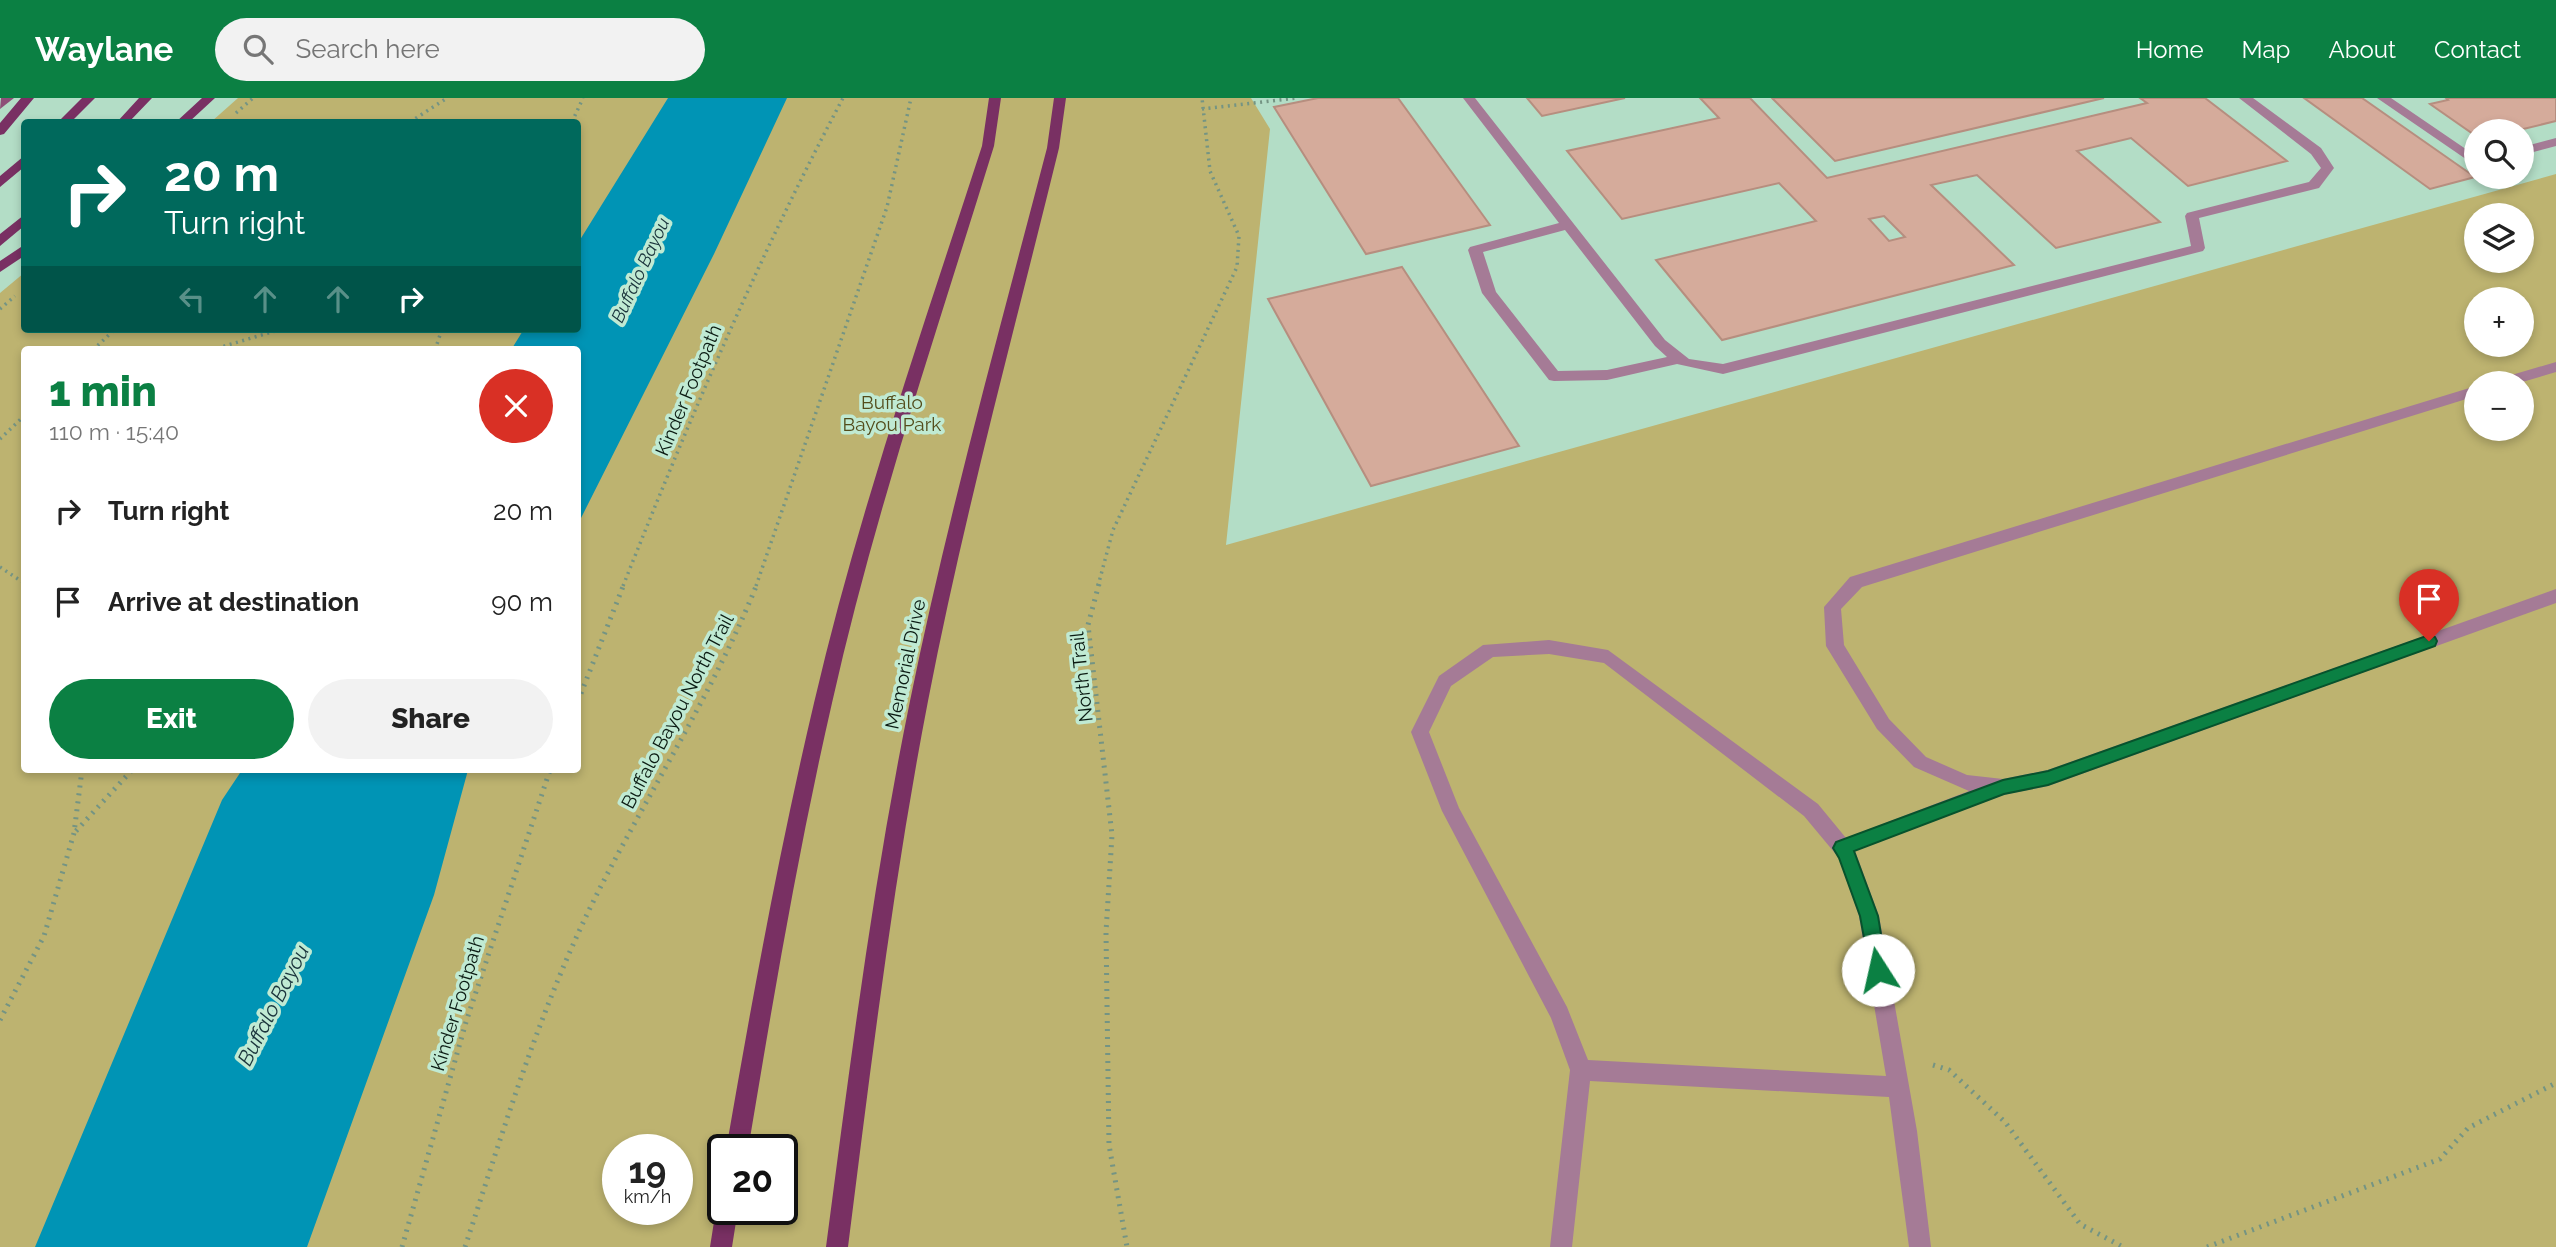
<!DOCTYPE html>
<meta charset="utf-8">
<style>
body{margin:0;font-family:Raleway,sans-serif;background:#f2f2f2;color:#222;height:100vh;display:flex;flex-direction:column;font-size:26px;white-space:nowrap}
*{box-sizing:border-box;margin:0}
p{font-size:23px;color:#767676}
.icon{flex:none;width:38px;height:38px;fill:none;stroke:currentColor;stroke-width:2;stroke-linecap:round;stroke-linejoin:round}
.map{position:relative;flex:1;overflow:hidden}
.side{position:absolute;left:21px;top:248px;width:560px;height:427px;display:flex;flex-direction:column;background:#fff;border-radius:7px;box-shadow:0 4px 10px #0003}
.side>*{flex:none}
.guide{position:absolute;left:21px;top:21px;width:560px;height:214px;border-radius:7px;box-shadow:0 4px 10px #0003;background:#00695c;color:#fff;overflow:hidden}
.fabs{position:absolute;left:2464px;top:21px;display:grid;gap:14px}
.fabs a{display:grid;place-items:center;width:70px;height:70px;border-radius:50%;background:#fff;box-shadow:0 4px 10px #0003;font-size:35px}
.speed{position:absolute;left:602px;top:1036px;display:flex;gap:14px;font-size:35px;font-weight:700;text-align:center}
.speed>*{display:grid;place-content:center;width:91px;height:91px;border-radius:50%;background:#fff;box-shadow:0 4px 10px #0003;line-height:1}
.speed small{font-size:18px;font-weight:400}
.speed .limit{border:4px solid #111;border-radius:10px;background:#fff;color:#111}
.pin{position:absolute;display:grid;place-items:center;width:60px;height:60px;color:#fff;margin:-72px -30px;border-radius:50% 50% 50% 0;rotate:-45deg;box-shadow:0 0 7px #0007}
.pin .icon{rotate:45deg}
.me{position:absolute;width:77px;margin:-38px;rotate:350deg;stroke-linejoin:round;filter:drop-shadow(0 0 5px #0008)}
.turn{display:flex;align-items:center;gap:24px;height:147px;padding:0 28px;font-size:32px}
.turn .icon{width:91px;height:91px;stroke-width:2.5}
.turn b{display:block;font-size:49px;line-height:60px}
.lanes{display:flex;align-items:center;height:66px;padding:0 28px;background:#0003;justify-content:center;gap:35px;direction:ltr}
.lanes .off{opacity:.35}
.round{display:grid;place-items:center;flex:none;width:74px;height:74px;border-radius:37px;background:#f2f2f2}
.overview{display:flex;align-items:center;justify-content:space-between;height:119px;padding:0 28px}
h1{font-size:42px;font-weight:800;line-height:52px;color:#0b8043}
.button{display:flex;gap:14px;margin-top:auto;padding:14px 28px}
.button a{flex:1;height:80px;border-radius:42px;background:#0b8043;color:#fff;font-size:28px;font-weight:800;line-height:80px;text-align:center}
.button a+a{background:#f2f2f2;color:#222}
ul{padding:0;list-style:none}
li{display:flex;align-items:center;gap:21px;height:91px;padding:0 28px}
li div{flex:1}
li b{display:block;font-size:26px}
li em{font-style:normal}
header{display:flex;align-items:center;gap:42px;box-sizing:border-box;height:98px;padding:0 35px;background:#0b8043;color:#fff}
header strong{font-size:33px}
nav{display:flex;gap:38px;margin-inline-start:auto;font-size:24px}
.search{width:490px;height:63px;background:#f2f2f2;display:flex;align-items:center;gap:18px;box-sizing:border-box;padding:0 24px;border-radius:38px;color:#767676;font-size:26px}
.map>svg:first-child{display:block}
.green{fill:#bdb370;fill-rule:evenodd}
.water{fill:#0094b5}
.building{fill:#d5ab9b;stroke:#b68e7f;stroke-width:2;fill-rule:evenodd}
.lines{fill:none;stroke-linecap:round;stroke-linejoin:round}
.path-far1{stroke:#749483;stroke-width:3.5;stroke-dasharray:2 4.5;stroke-linecap:butt}
.path{stroke:#749483;stroke-width:5;stroke-dasharray:2 6;stroke-linecap:butt}
.lane{fill:#a57b96;fill-rule:evenodd}
.secondary{fill:#8d5078;fill-rule:evenodd}
.primary{fill:#793063;fill-rule:evenodd}
.route{fill:#0b8043;stroke:#07532c;stroke-width:2}
.labels{text-anchor:middle;dominant-baseline:central;stroke-width:7;stroke-linejoin:round;paint-order:stroke}
.far-water-label{font-size:18px;font-style:italic;fill:#19333b;stroke:#c0ead3}
.street-label{font-size:19px;fill:#0a1a12;stroke:#c0ead3}
.park-label{font-size:19px;fill:#534c1b;stroke:#c0ead3}
.water-label{font-size:21px;font-style:italic;fill:#19333b;stroke:#c0ead3}
</style>
<header>
<strong>Waylane</strong>
<div class="search"><svg class="icon" aria-label="search" viewBox="0 0 24 24"><circle cx="10" cy="10" r="6"/><path d="M15 15l6 6"/></svg>Search here</div>
<nav><a>Home</a><a>Map</a><a>About</a><a>Contact</a></nav>
</header>
<div class="map">
<svg width="2556" height="1149" viewBox="0 0 2556 1149">
<rect width="100%" height="100%" fill="#b3ddc6"/>
<path class="green" d="M238,0H1251L1270,31L1226,447L2556,76V1149H0V195L24,175V231H578V24H211ZM2476,117H2522V163H2476ZM2476,201H2522V247H2476ZM24,252H578V672H24ZM2476,285H2522V331H2476ZM618,1052H677V1111H618ZM723,1052H782V1111H723Z"/>
<path class="water" d="M668,0H787L714,156L578,426V252H511L524,231H578V145Z
M242,672H468L434,797L307,1149H35L222,702Z"/>
<path class="building" d="M1318,0H1398L1490,127L1366,156L1274,9Z
M1527,0H1625L1542,18Z
M1700,0H1750L1827,80L2147,5L2140,0H2205L2287,63L2188,88L2131,40L2077,53L2160,124L2056,150L1977,77L1931,87L2014,167L1722,242L1656,162L1816,123L1779,85L1622,121L1567,53L1719,20ZM1884,118L1905,139L1889,143L1869,121Z
M1772,0H2104L1835,63Z
M2304,0H2362L2475,79L2430,91Z
M2446,0H2556V23L2515,33H2476V38L2430,6L2448,2Z
M1402,169L1519,348L1371,388L1268,201Z"/>
<g class="lines">
<path class="path-far1" d="M1202,11L1296,0
M236,15L253,0
M410,24L447,0
M572,24L583,0
M0,211L15,198
M93,252L115,231
M211,252L282,231
M435,252L442,231
M0,341L24,318
M0,469L24,485
M623,488C689,322 759,158 843,0
M756,488L887,109L911,0
M1098,488L1113,432L1237,169L1239,138L1210,73L1202,0"/>
<path class="path" d="M1099,486L1088,527L1112,737L1106,834L1109,1047L1127,1149
M578,603L624,486
M76,733L132,672
M0,922L44,838L74,735L82,672
M1933,967L1949,972L2005,1024L2080,1126L2123,1149
M402,1149L466,924L550,672
M465,1149C505,1028 541,906 599,792C651,690 714,593 757,486
M2207,1149L2440,1061L2468,1030L2556,985"/>
<path class="lane" d="M1463,0H1475L1665,242L1689,261L1723,266L2191,148L2185,118L2187,115L2309,84L2321,70L2311,56L2239,0H2253L2321,50L2334,70L2319,90L2199,120L2205,150L2203,153L1723,276L1677,266L1607,282L1554,283L1549,282L1482,195L1468,152L1470,149L1559,125ZM1565,132L1655,248L1667,259L1607,272L1558,273L1496,194L1483,154Z
M2377,0H2391L2476,58V68Z
M2556,40V48L2522,57V49Z
M2556,264V274L2519,285H2496L2498,281Z
M2476,288V298L1862,489L1841,511L1844,547L1889,621L1926,659L1967,677L2003,681L2048,672L2556,491V505L2048,688L2003,697L1855,753L1879,818L1917,1033L1931,1149H1909L1889,999L1590,983L1572,1149H1550L1570,972L1551,920L1442,713L1411,634L1439,578L1483,547L1549,542L1608,552L1818,706L1846,740L1969,693L1914,669L1877,631L1826,548L1824,509L1850,479ZM1549,556L1604,565L1804,718L1839,760L1859,818L1886,978L1588,962L1567,909L1459,710L1429,634L1451,588L1493,559Z"/>
<path class="secondary" d="M14,0L0,11L1,0Z"/>
<path class="primary" d="M21,0H34L4,36L0,37V25Z
M82,0H95L71,24H58Z
M139,0H152L129,24H117Z
M202,0H215L189,24H176Z
M989,0H1001L994,48C937,233 874,417 832,605C798,753 773,902 748,1052H726C752,902 779,753 814,605C858,416 922,233 982,48Z
M1054,0H1066L1059,50C1014,234 964,417 928,603C893,784 871,967 848,1149H826C850,966 873,784 910,603C948,417 999,234 1047,50Z
M24,58V69L0,89V78Z
M24,117V128L0,148V136Z
M24,147V158L0,174V163Z
M723,1102V1111H738L732,1149H710L716,1111Z"/>
</g>
<path class="route" d="M2429,537L2435,539L2437,543L2435,548L2048,687L2004,696L1854,753L1878,818L1887,872L1884,878L1878,880L1871,878L1860,818L1839,760L1833,750L1836,744L2003,682L2048,673Z"/>
<g class="labels">
<g class="far-water-label">
<text transform="translate(640 172) rotate(-65)">Buffalo Bayou</text>
</g>
<g class="street-label">
<text transform="translate(688 292) rotate(-67)">Kinder Footpath</text>
<text transform="translate(905 566) rotate(-78)">Memorial Drive</text>
<text transform="translate(1081 579) rotate(-96)">North Trail</text>
<text transform="translate(677 613) rotate(-62)">Buffalo Bayou North Trail</text>
<text transform="translate(457 905) rotate(-73)">Kinder Footpath</text>
</g>
<g class="park-label">
<text x="892" y="304">Buffalo<tspan x="892" dy="22">Bayou Park</tspan></text>
</g>
<g class="water-label">
<text transform="translate(273 907) rotate(-63)">Buffalo Bayou</text>
</g>
</g>
</svg>
<div class="fabs">
<a><svg class="icon" aria-label="search" viewBox="0 0 24 24"><circle cx="10" cy="10" r="6"/><path d="M15 15l6 6"/></svg></a>
<a><svg class="icon" aria-label="layers" viewBox="0 0 24 24"><path d="M12 4l9 5-9 5-9-5zM3 14l9 5 9-5"/></svg></a>
<a>+</a>
<a>−</a>
</div>
<div class="speed"><div>19<small>km/h</small></div><div class="limit">20</div></div>
<div class="pin" style="left:2429px;top:543px;background:#d93025"><svg class="icon" aria-label="arrive" viewBox="0 0 24 24"><path d="M6 21V4h12l-3 4 3 4H6"/></svg></div>
<svg class="me" style="left:1878px;top:872px" viewBox="-20 -20 40 40"><circle r="19" fill="#fff"/><path d="M0-13L10 11 0 6-10 11z" fill="#0b8043"/></svg>
<div class="guide">
<div class="turn"><svg class="icon" aria-label="right" viewBox="0 0 24 24"><path d="M7 20v-9h11M14 6l5 5-5 5"/></svg><div><b>20 m</b>Turn right</div></div>
<div class="lanes"><svg class="icon off" aria-label="left" viewBox="0 0 24 24"><path d="M17 20v-9H6M10 6l-5 5 5 5"/></svg><svg class="icon off" aria-label="ahead" viewBox="0 0 24 24"><path d="M12 20V5M6 11l6-6 6 6"/></svg><svg class="icon off" aria-label="ahead" viewBox="0 0 24 24"><path d="M12 20V5M6 11l6-6 6 6"/></svg><svg class="icon" aria-label="right" viewBox="0 0 24 24"><path d="M7 20v-9h11M14 6l5 5-5 5"/></svg></div>
</div>
<section class="side">
<div class="overview"><div><h1>1 min</h1><p>110 m · 15:40</p></div><a class="round" style="background:#d93025;color:#fff"><svg class="icon" aria-label="close" viewBox="0 0 24 24"><path d="M6 6l12 12M18 6L6 18"/></svg></a></div>
<ul>
<li><svg class="icon" aria-label="right" viewBox="0 0 24 24"><path d="M7 20v-9h11M14 6l5 5-5 5"/></svg><div><b>Turn right</b></div><em>20 m</em></li>
<li><svg class="icon" aria-label="arrive" viewBox="0 0 24 24"><path d="M6 21V4h12l-3 4 3 4H6"/></svg><div><b>Arrive at destination</b></div><em>90 m</em></li>
</ul>
<div class="button"><a>Exit</a><a>Share</a></div>
</section>
</div>
